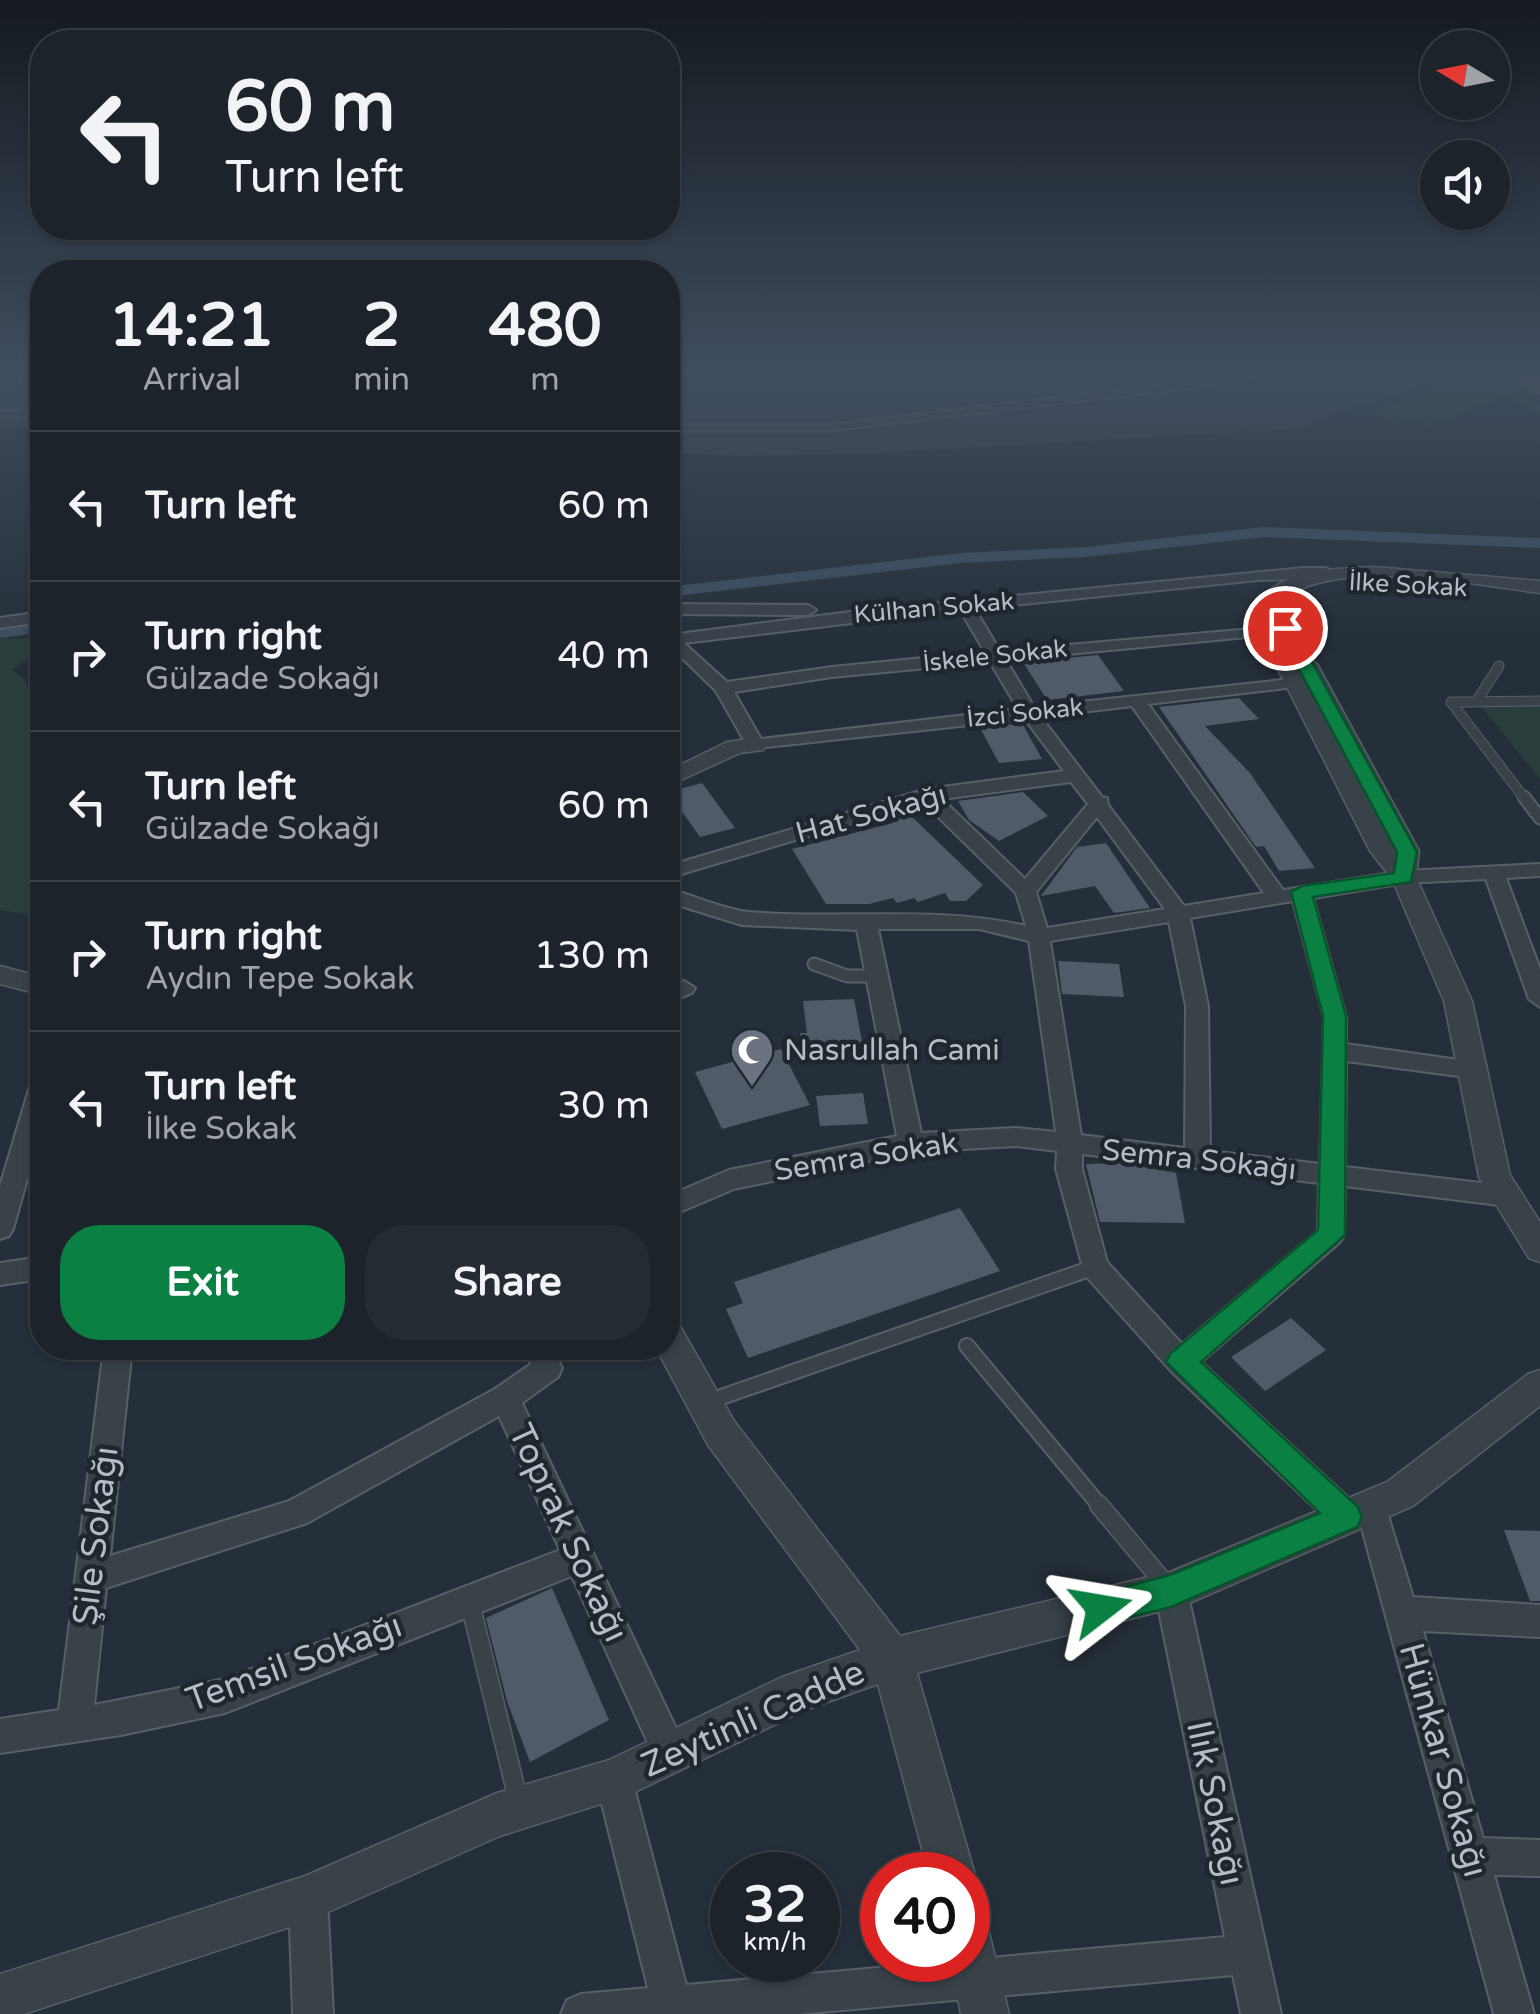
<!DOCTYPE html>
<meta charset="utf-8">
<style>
body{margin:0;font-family:"Varela Round",sans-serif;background:#252b33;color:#f1f3f6;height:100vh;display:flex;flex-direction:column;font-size:38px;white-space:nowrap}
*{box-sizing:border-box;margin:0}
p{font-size:32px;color:#a0a4a9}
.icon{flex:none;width:55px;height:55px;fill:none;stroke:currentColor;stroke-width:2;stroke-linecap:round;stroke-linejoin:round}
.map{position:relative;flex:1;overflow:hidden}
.details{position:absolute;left:30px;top:260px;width:650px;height:1100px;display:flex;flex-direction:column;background:#1c232b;border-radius:40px;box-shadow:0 2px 8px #0004,0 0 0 2px #3a4047}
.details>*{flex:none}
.guide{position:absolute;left:30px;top:30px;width:650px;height:210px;border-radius:40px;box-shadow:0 2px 8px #0004,0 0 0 2px #3a4047;background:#1c232b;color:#f1f3f6;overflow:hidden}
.needle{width:65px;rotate:280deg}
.controls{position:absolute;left:1420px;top:30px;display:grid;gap:20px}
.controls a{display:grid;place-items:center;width:90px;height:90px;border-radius:50%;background:#1c232b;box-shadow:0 2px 8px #0004,0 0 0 2px #3a4047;font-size:50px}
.speed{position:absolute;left:710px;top:1852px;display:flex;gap:20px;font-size:50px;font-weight:700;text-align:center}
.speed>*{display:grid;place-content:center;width:130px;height:130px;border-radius:50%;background:#1c232b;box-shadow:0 2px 8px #0004,0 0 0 2px #3a4047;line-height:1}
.speed small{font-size:25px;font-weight:400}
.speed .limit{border:15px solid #d22;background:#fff;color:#111}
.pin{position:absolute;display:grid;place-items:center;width:85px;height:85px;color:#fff;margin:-42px;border:5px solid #fff;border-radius:50%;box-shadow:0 2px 10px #0007}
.me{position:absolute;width:110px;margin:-55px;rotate:76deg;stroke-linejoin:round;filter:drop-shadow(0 0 8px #0008)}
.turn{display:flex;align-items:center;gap:35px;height:210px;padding:0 30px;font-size:45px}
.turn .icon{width:130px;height:130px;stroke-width:2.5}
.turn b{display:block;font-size:70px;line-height:85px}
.eta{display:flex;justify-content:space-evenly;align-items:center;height:170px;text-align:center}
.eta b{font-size:60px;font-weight:800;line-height:70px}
.cta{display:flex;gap:20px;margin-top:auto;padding:20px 30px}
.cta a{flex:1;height:115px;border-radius:40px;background:#0b8043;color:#fff;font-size:40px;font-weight:800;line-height:115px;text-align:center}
.cta a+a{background:#252b33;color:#f1f3f6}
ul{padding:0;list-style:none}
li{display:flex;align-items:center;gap:30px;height:150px;padding:0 30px;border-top:2px solid #3a4047}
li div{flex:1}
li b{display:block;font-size:38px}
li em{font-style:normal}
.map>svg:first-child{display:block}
.airport{fill:#333c46}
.green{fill:#2a3d3c}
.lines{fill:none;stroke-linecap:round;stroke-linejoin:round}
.canal{fill:#3d4e60;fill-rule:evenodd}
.building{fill:#515b67}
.service-far4-casing{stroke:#575f67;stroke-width:9}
.service-far3-casing{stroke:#575f67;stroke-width:11}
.service-far2-casing{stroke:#575f67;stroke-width:15}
.service-far1-casing{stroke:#575f67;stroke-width:18}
.service-casing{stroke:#575f67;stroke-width:21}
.minor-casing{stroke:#575f67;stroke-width:4}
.tertiary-casing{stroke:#575f67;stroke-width:3}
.motorway-casing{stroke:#444c54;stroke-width:4}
.service-far4{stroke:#394149;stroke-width:6}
.service-far3{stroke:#394149;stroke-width:9}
.service-far2{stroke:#394149;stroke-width:11}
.service-far1{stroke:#394149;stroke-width:14}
.service{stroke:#394149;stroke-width:18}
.minor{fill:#394149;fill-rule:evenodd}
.tertiary{fill:#394149;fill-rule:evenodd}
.motorway{fill:#6f6457;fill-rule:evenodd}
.route{fill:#0b8043;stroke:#07532c;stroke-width:2.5}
.labels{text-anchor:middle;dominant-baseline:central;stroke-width:9;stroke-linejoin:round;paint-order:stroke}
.far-street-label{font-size:25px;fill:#b4bcc5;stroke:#1e262e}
.street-label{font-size:30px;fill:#b4bcc5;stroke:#1e262e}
.poi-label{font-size:30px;fill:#b4bcc5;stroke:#1e262e;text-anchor:start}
.near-street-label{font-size:35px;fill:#b4bcc5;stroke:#1e262e}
</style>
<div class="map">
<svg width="1540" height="2014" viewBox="0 0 1540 2014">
<rect width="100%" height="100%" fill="#252f39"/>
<path class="airport" d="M0,365H42V427H0Z
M668,365H1411L1417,383L1416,389L1343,411L1303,428L878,453L737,456L668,452Z"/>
<path class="green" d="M1412,365H1504L1540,405V414L1505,396L1431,425L1370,413L1431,390Z
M0,638H42V651L11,670L25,679L42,740V917L0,910Z
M1540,704V779L1481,706Z"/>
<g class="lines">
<path class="canal" d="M1263,527L1540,538V548L1263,537L1086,557L961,563L668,597V587L961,553L1086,547Z
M42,623V633L0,638V628Z"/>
</g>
<path class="building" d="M1098,655L1124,691L1047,700L1023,662Z
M1239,698L1259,719L1205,726L1250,773L1315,868L1279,871L1264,846L1256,847L1159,707Z
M1022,723L1042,759L999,763L980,728Z
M702,783L735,828L700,837L668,792Z
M1023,792L1048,816L999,841L969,820L958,801Z
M909,814L983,885L966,901H950L945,893L918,902L914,898L897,903L893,898L869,904H826L792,849L893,823L891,820Z
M1106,843L1150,908L1114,913L1095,886L1041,896L1077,847Z
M1058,961L1119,964L1124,997L1062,994Z
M854,999L865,1057L802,1059L800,1033H807L803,1001Z
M781,1049L810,1105L722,1129L695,1072Z
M863,1093L868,1124L820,1126L816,1096Z
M1122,1163L1176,1173L1185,1223L1100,1222L1086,1164Z
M960,1208L1000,1271L748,1358L726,1309L743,1303L734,1282Z
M1291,1318L1326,1350L1265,1391L1231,1357Z
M1504,1530L1540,1531V1601H1530Z
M552,1588L609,1720L530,1762L507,1701L486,1618Z"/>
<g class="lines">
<g class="service-far4-casing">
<path id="service-far4" d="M0,414H42
M668,428H828L1206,383L1288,365"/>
</g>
<g class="service-far3-casing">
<path id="service-far3" d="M1451,702L1525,799
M1451,702L1540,701
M1476,702L1499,666"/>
</g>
<g class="service-far2-casing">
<path id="service-far2" d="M1524,797L1540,818
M814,964L847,976H875"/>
</g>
<g class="service-far1-casing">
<path id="service-far1" d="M967,1346L1101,1507
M707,1402L1095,1267"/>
</g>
<g class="service-casing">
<path id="service" d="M1099,1505L1166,1585
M470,1603L518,1799"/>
</g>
<g class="minor-casing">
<path id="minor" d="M1303,568H1326L1334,573L1326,578L1258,580L975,609L1000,651L1274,627L1276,630L1268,635L1006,660L1034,707L1301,678V686L1295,687L1148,704L1283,890L1404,871L1540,864V876L1506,878L1540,969V1007L1529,999L1486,879L1404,883L1313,898L1346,1017V1044L1473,1062L1481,1064L1485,1070L1481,1076L1473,1078L1346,1061L1345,1167L1507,1186L1516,1189L1520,1196L1516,1203L1507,1206L1345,1186L1344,1235L1340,1242L1201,1362L1356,1505L1360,1496L1371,1491L1382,1496L1413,1597L1540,1605V1637L1423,1631L1483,1838L1540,1840V1876L1494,1875L1534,2014H1494L1360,1521L1357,1527L1346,1532L1335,1527L1171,1371L1085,1275L1056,1169L1057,1151L1016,1146L911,1152L734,1189L668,1217V1196L729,1170L897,1136L857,930L742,925L668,902V889C694,895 722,909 749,912C841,920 936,905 1026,926L1016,893L923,802L668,878V866L927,789L1064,771L1025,719L749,749L716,691L668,644L671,635L858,611ZM960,610L985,652L832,667L727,682L684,643ZM990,662L1018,709L761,739L734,692L832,677ZM1132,706L1264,893L1184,906L1108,805L1107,798L1102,797L1041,717ZM1071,782L1088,804L1025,879L942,799ZM1097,817L1165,909L1047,928L1036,892ZM1293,901L1324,1017L1320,1164L1210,1151L1208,1006L1190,918ZM1169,922L1186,1006L1185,1148L1081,1135L1050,941ZM878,929H979L1029,941L1056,1132L1016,1128L921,1133ZM1082,1154L1319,1183L1318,1231L1182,1344L1107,1262L1082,1169Z
M668,604L808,605L816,610L808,615L668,614Z
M42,612V622L0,628V618Z
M684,981L695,988L692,993L668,1003V987Z
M42,1077V1126L13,1229L9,1236L0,1239V1186L30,1086L34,1080Z
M42,1257V1279L0,1285V1263Z
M104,1348H132L110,1556L289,1501L495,1389L531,1364L524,1348H552L562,1368L558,1377L522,1403L682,1741L688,1753L682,1765L670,1771L658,1765L572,1576L225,1713L121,1735L0,1753V1719L59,1710ZM499,1416L560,1550L225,1679L94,1705L106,1588L307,1523Z
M1171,1575L1182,1580L1187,1591L1281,2014H1241L1233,1975L799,2014H561L567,2000L581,1994L648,1988L596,1780L601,1767L614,1762L627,1767L632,1780L686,1985L1225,1937L1155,1591L1160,1580Z
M308,1879L321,1885L327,1898L333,2014H293L289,1898L295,1885Z"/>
</g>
<g class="tertiary-casing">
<path id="tertiary" d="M1374,567L1540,581V593C1469,584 1335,555 1277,603L1278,630L1393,848L1297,664L1300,660L1307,658L1317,664L1419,851L1416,877L1472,1001L1510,1175L1540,1222V1262L1529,1258L1479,1177L1444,1001L1392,879L1370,851L1258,630V601C1287,568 1332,569 1374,567Z
M755,738L766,745L763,750L740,753L668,786V771L727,742Z
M0,966L42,977V995L0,984Z
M668,1321L680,1326L734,1421L900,1636L1170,1572L1387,1482L1528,1374L1540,1370V1406L1413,1506L1185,1605L917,1673L975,1875L968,1891V1875H929L878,1684L805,1710L629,1795L500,1836L308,1921L24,2014H0V1974L305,1876L497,1793L609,1760L782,1677L860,1650L708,1445L656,1348H668Z
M968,1910L985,1916L1009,2014H961L950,1960H968Z"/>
</g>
<g class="motorway-casing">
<path id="motorway" d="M1508,365H1531L1540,374V394L1532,392Z"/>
</g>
<use href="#service-far4" class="service-far4"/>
<use href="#service-far3" class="service-far3"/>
<use href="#service-far2" class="service-far2"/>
<use href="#service-far1" class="service-far1"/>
<use href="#service" class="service"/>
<use href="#minor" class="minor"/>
<use href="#tertiary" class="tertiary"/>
<use href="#motorway" class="motorway"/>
</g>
<linearGradient id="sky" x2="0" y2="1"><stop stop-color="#141a1f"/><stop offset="0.57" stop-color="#404d5f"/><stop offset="1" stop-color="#404d5f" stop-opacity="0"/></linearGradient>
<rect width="1540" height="646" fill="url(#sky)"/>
<path class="route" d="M1279,625L1293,628L1417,852L1411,882L1313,897L1346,1016L1345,1235L1201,1362L1357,1506L1362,1517L1357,1527L1171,1607L1101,1624L1090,1619L1085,1608L1090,1596L1170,1575L1320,1513L1166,1362L1171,1353L1318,1230L1323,1016L1291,892L1302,886L1394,873L1397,852L1277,628Z"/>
<defs>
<g id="mosque-pin" transform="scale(2.25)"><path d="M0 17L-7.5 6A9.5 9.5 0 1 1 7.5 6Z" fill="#6b7280" stroke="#1e262e"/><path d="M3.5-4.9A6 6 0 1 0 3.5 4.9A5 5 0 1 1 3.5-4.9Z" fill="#fff"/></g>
</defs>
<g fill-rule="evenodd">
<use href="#mosque-pin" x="752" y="1050"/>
</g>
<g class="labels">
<g class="far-street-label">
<text transform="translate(1408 585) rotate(3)">İlke Sokak</text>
<text transform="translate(934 608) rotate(-5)">Külhan Sokak</text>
<text transform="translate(995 656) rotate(-6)">İskele Sokak</text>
<text transform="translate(1025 713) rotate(-6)">İzci Sokak</text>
</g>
<g class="street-label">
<text transform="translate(871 814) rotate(-15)">Hat Sokağı</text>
<text transform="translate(866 1157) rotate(-9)">Semra Sokak</text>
<text transform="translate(1199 1160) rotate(6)">Semra Sokağı</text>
</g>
<g class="poi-label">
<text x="784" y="1050">Nasrullah Cami</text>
</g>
<g class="near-street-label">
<text transform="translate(568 1533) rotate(65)">Toprak Sokağı</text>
<text transform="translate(96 1536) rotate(-83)">Şile Sokağı</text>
<text transform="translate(294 1663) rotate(-20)">Temsil Sokağı</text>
<text transform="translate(753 1719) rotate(-24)">Zeytinli Cadde</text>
<text transform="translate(1443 1760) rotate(74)">Hünkar Sokağı</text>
<text transform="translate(1215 1803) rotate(78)">Ilık Sokağı</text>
</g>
</g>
</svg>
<div class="controls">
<a><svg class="needle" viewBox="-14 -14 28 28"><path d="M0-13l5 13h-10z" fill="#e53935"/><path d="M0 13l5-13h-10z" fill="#a0a4a9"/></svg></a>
<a><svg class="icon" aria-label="sound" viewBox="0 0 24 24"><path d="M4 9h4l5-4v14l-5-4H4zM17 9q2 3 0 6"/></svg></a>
</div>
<div class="speed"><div>32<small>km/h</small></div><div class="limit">40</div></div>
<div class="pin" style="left:1285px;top:628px;background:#d93025"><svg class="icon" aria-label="arrive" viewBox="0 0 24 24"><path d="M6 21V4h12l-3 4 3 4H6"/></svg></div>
<svg class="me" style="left:1101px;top:1608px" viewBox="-20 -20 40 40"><path d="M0-17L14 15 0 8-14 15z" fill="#0b8043" stroke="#fff" stroke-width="4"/></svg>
<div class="guide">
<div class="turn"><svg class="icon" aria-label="left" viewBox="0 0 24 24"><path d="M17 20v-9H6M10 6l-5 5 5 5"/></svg><div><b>60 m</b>Turn left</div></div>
</div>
<section class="details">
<div class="eta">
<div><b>14:21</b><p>Arrival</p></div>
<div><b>2</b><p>min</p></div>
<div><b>480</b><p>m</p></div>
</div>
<ul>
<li><svg class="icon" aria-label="left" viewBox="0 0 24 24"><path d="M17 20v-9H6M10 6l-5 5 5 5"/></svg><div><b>Turn left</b></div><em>60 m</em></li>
<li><svg class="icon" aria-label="right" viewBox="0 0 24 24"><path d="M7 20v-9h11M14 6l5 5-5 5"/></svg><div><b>Turn right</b><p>Gülzade Sokağı</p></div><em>40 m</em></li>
<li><svg class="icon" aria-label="left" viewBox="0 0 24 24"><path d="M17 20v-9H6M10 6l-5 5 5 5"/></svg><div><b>Turn left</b><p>Gülzade Sokağı</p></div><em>60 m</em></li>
<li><svg class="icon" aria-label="right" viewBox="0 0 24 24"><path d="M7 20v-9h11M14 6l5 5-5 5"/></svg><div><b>Turn right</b><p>Aydın Tepe Sokak</p></div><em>130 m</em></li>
<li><svg class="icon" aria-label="left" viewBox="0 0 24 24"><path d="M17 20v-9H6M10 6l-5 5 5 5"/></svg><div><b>Turn left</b><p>İlke Sokak</p></div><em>30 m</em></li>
</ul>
<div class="cta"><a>Exit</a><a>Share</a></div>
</section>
</div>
